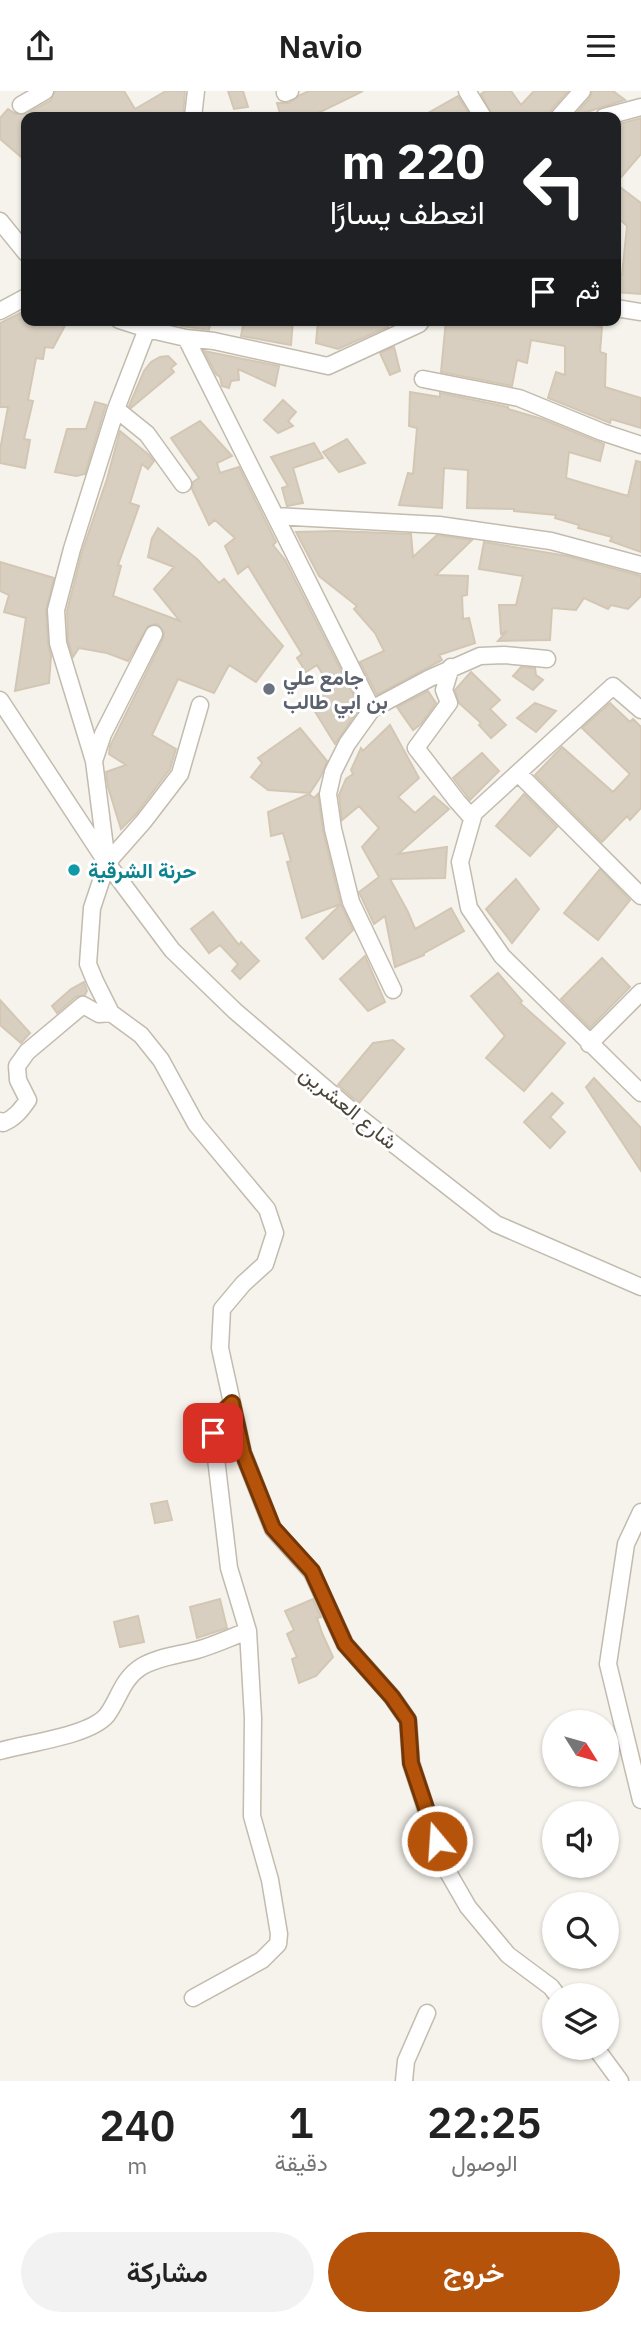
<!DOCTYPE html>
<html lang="ar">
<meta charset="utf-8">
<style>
body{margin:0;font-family:"IBM Plex Sans",Vazirmatn,sans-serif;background:#f2f2f2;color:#222;direction:rtl;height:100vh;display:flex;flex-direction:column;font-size:26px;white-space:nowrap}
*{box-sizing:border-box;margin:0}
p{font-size:23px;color:#767676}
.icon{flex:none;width:38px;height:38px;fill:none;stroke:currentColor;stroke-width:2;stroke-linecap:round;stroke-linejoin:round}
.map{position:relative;height:1990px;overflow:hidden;direction:ltr}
.sheet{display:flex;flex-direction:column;background:#fff;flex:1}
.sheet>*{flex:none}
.top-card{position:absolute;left:21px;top:21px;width:600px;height:214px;border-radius:14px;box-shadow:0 2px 5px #0004;direction:rtl;background:#202124;color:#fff;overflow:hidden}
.needle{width:46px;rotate:127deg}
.buttons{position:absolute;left:542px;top:1619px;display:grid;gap:14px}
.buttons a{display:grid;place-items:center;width:77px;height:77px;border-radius:50%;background:#fff;box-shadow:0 2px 5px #0004;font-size:35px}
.pin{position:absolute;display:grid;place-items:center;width:60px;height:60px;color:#fff;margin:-30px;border-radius:14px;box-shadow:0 4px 10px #0006}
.me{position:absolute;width:77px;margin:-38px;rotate:342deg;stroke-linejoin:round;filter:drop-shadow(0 0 5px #0008)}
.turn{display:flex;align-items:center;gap:24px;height:147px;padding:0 21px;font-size:32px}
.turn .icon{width:91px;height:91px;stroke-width:2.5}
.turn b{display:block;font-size:49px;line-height:60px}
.then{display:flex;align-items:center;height:66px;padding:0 21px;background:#0003;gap:14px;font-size:26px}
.eta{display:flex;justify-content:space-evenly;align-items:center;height:119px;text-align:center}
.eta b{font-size:42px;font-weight:600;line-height:49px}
.primary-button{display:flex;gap:14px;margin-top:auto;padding:14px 21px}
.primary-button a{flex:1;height:80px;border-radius:42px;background:#b45309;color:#fff;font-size:28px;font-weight:600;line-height:80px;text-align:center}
.primary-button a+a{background:#f2f2f2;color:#222}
header{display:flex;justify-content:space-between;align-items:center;height:91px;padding:0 21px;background:#fff;font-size:32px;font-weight:600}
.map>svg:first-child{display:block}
.building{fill:#d8cfc1;stroke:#d3c7b4;stroke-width:2}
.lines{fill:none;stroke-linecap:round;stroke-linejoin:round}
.minor-casing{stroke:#c2bbae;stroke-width:19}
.minor{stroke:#fff;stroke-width:16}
.route-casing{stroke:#753606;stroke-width:18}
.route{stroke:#b45309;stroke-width:12}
.worship-dot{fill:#6b7280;stroke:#fff;stroke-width:2.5}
.culture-dot{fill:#0f9aa8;stroke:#fff;stroke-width:2.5}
.labels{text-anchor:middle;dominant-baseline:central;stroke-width:6;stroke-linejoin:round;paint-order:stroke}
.worship-label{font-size:21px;font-weight:bold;fill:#5b616d;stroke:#fff;text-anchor:start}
.culture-label{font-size:21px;font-weight:bold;fill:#0d838f;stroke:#fff;text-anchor:start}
.street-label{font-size:21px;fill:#4b4439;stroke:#fff}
</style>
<header><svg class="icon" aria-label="menu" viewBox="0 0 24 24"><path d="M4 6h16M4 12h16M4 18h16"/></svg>Navio<svg class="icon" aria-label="share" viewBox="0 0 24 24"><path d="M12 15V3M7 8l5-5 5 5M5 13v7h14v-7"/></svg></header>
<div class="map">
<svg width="641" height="1990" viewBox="0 0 641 1990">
<rect width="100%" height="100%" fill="#f6f3ec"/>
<path class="building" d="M55,0H124L135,18L166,0H185L183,24L179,26H26V70L0,48V27L8,18L16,23H26L51,9Z
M228,0H243L248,16L234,18Z
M309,0H363L310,26H281L277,12H289L300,4Z
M485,0H511L521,14L534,0H568L551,19L549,26H493L481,3Z
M592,0H613L625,9L574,25L590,7Z
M458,5L471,26H421Z
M641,27V63L616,92V34Z
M616,93L641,112V203L616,201V184H622L627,135L616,125Z
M26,219V229H68L53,257L45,256L43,268L36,267L28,309L33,310L24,348L30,349L25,377L0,372V359L8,316H0V232Z
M176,229H211L209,239L181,235Z
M244,229H293L291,254L241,245Z
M318,229H386L388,236L338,258L316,252Z
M446,229H561L602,236L600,261L606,263L605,296L641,307V337L611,328L610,332L548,307L556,281L565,284V255L531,249L527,272L517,269L512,295L441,281Z
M394,256L400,280L390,284L380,262Z
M204,260L279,275L275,295L238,278L239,289L231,290L229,297L222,295L220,286L216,283Z
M168,265L176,273L171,277L174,281L131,317L129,315L144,280L151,271L160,266Z
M410,301L440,306V302L508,316V318L542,328L604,353L600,370L569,361L566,387L593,395L628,405L636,370L641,371V461L610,450L612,446L578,437L579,434L555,427L556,424L514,420V418L467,417L468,379L444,377L442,417L399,414L408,382L413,383L417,337L409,335Z
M283,309L296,321L288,330L293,335L278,342L264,329Z
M95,311L106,314L85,383L76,385L55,381L67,338H86Z
M200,330L232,365L217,372L220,382L239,376L276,451L273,454L285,469L360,617L335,653L309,611L332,599L317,574L306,581L297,567L302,563L248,475L238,483L225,455L235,447L215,429L209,434L192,398L193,391L199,387L171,347Z
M120,340L149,364L154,370L148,378L142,373L130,412L139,415L118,474L121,475L113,505L180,530L154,498L174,476L148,466L152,447L158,437L197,468L219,492L224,488L283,555L256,591L229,574L214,602L178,588L152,644L176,658L170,678L136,723L121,738L108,696L106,681L126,674L109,663L110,655L163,548L164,542L158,533L148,535L128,570L107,562L79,557L73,566L68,550L67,520L82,461L107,388Z
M347,348L365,372L339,381L323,361Z
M314,352L323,367L293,377L303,412L287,415L282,397L288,395L271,366Z
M336,440L411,443L413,466L437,444L472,449L436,484L468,485L467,504L462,505L463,528L469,527L475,552L439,564L442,569L377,604L360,571L384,560L375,542L354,518L357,515L319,485L296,441Z
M484,451L567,465L641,485V505L628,518L611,514L608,518L584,507L576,519L552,517L550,549L498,550L507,540L501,543L499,514H516L523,485L479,478Z
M0,471L54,487L46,519L48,553L51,565L49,592L15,600L26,527L4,521L9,504L0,500Z
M521,576L535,577L536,584L543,589L533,599L513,585Z
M471,581L500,609L490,618L506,634L491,647L479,634L481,632L459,612L455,599Z
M428,600L436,612L421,633L413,639L397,616Z
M535,612L556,620L536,641L517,627Z
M610,612L630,631L633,628L641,636V717L630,729L627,725L602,751L535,684L562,656L613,701L630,683L582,637Z
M390,634L419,687L398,706L415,722L434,705L449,718L398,763L447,756L445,787L390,788L408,821L415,838L451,817L464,840L424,862V864L395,876L385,825L374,833L359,801L379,786L362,756L379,737L359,715L342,729L339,704L346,688L353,683L351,679L361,657L363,660Z
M300,637L327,670L321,685L310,702L268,699L251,686L262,672L258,667Z
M482,662L499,680L470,709L453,687Z
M309,703L314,707L318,703L323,740L341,814L353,839L323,868L306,847L341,813L302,827L287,771L291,770L283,742L271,745L268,721Z
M524,703L557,736L530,765L496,735Z
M600,778L630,809L598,849L564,822Z
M516,788L539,818L512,852L486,818Z
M213,821L239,854L241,851L259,870L240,888L232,880L238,873L220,854L209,862L191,838Z
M365,865L385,911L368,920L340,888Z
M602,867L630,896L590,937L561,908Z
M498,882L522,910L520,912L565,952L524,1000L486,967L505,945L471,905Z
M84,891L87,900L85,904L76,906L57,922L52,915L71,898Z
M0,909L30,942L21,952L0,934Z
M393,949L404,958L359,1012L338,994L373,952Z
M594,987L641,1037V1080L586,996Z
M552,1002L563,1012L550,1026L565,1041L550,1057L524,1031Z
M167,1410L172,1429L155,1432L151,1413Z
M220,1508L227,1537L197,1547L190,1516Z
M313,1508L321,1526L317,1527L322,1542L333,1566L316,1585L299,1592L292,1568L297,1566L287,1543L294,1539L285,1520Z
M138,1525L144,1551L120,1556L114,1531Z"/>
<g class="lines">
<g class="minor-casing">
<path id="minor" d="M467,0L483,26
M285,2L290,0
M21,14L45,0
M193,26L196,0
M559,26L582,0
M604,26L641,16
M0,130L26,162
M616,217L641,221
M0,220L26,206
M119,229L147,238L186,247L214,250L328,275L419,233L422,229
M147,238L116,318L72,458L56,519L58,552L94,670L107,772L172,859L235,920L359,1026L496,1133L641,1196
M186,247L372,618
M423,288L519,307L602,341L641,354
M116,318L147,343L183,393
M275,425L439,434L551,450L641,474
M451,576L444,599L449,612L416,657L457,710L472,727
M0,609L107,772L92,817L88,873L95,890L111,922L141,944L161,969L196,1033L267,1118L275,1142L265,1173L243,1193L222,1218L220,1257L243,1362L273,1438L312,1481L345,1553L392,1606L408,1629L411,1672L445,1776L468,1816L508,1864L551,1896L557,1904
M641,619L613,595L474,722L460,771L469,817L502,865L641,1002
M94,670L103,643L154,543
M518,682L641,805
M107,772L144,730L180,683L200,614
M393,899L351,811L333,738L328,703L333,681L347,653L372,618L430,587L480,565L504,564L547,568
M589,953L641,901
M0,1030L3,1032C15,1027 21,1019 28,1009L18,989L17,975L27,961L83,914L99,923L111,922
M641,1421L626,1453L608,1573L641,1709
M0,1660C26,1652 90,1645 107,1624C119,1608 122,1588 141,1576C157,1566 179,1564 197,1559C215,1554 231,1546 248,1540
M193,1907L262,1869L278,1853L279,1843L270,1789L252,1725L253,1627L248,1540L229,1477L213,1342L221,1323L232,1312
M595,1956L620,1990
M404,1990L406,1970L427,1922"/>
</g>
<use href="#minor" class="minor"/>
</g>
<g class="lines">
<g class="route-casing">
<path id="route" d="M213,1342L221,1323L232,1312L243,1362L273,1437L312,1480L345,1553L392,1606L408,1629L411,1672L437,1750"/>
</g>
<use href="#route" class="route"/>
</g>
<circle class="worship-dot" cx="269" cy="598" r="7"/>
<circle class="culture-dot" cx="74" cy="779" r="7"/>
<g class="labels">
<g class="worship-label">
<text x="283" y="586">جامع علي<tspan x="283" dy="24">بن ابي طالب</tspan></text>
</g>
<g class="culture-label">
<text x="88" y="779">حرنة الشرقية</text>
</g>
<g class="street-label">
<text transform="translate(349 1016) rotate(39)">شارع العشرين</text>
</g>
</g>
</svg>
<div class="buttons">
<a><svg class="needle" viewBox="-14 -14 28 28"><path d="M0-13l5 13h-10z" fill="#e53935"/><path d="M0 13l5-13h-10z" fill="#767676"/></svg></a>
<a><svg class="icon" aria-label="sound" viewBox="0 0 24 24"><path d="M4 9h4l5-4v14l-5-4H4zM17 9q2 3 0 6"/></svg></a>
<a><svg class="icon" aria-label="search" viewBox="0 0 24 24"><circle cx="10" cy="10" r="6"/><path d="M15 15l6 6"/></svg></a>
<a><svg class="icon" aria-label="layers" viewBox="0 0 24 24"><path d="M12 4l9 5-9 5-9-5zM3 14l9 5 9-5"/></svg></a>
</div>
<div class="pin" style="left:213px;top:1342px;background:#d93025"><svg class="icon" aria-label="arrive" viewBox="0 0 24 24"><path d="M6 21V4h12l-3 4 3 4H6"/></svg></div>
<svg class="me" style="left:437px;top:1750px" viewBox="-20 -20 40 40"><circle r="17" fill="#b45309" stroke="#fff" stroke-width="3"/><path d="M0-11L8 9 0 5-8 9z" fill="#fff"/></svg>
<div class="top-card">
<div class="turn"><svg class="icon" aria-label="left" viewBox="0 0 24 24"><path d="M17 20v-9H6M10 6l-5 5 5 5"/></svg><div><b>220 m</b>انعطف يسارًا</div></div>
<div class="then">ثم<svg class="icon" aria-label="arrive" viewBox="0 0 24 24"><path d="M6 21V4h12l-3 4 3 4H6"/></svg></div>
</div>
</div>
<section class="sheet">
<div class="eta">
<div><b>22:25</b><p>الوصول</p></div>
<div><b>1</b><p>دقيقة</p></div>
<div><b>240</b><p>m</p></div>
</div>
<div class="primary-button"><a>خروج</a><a>مشاركة</a></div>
</section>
